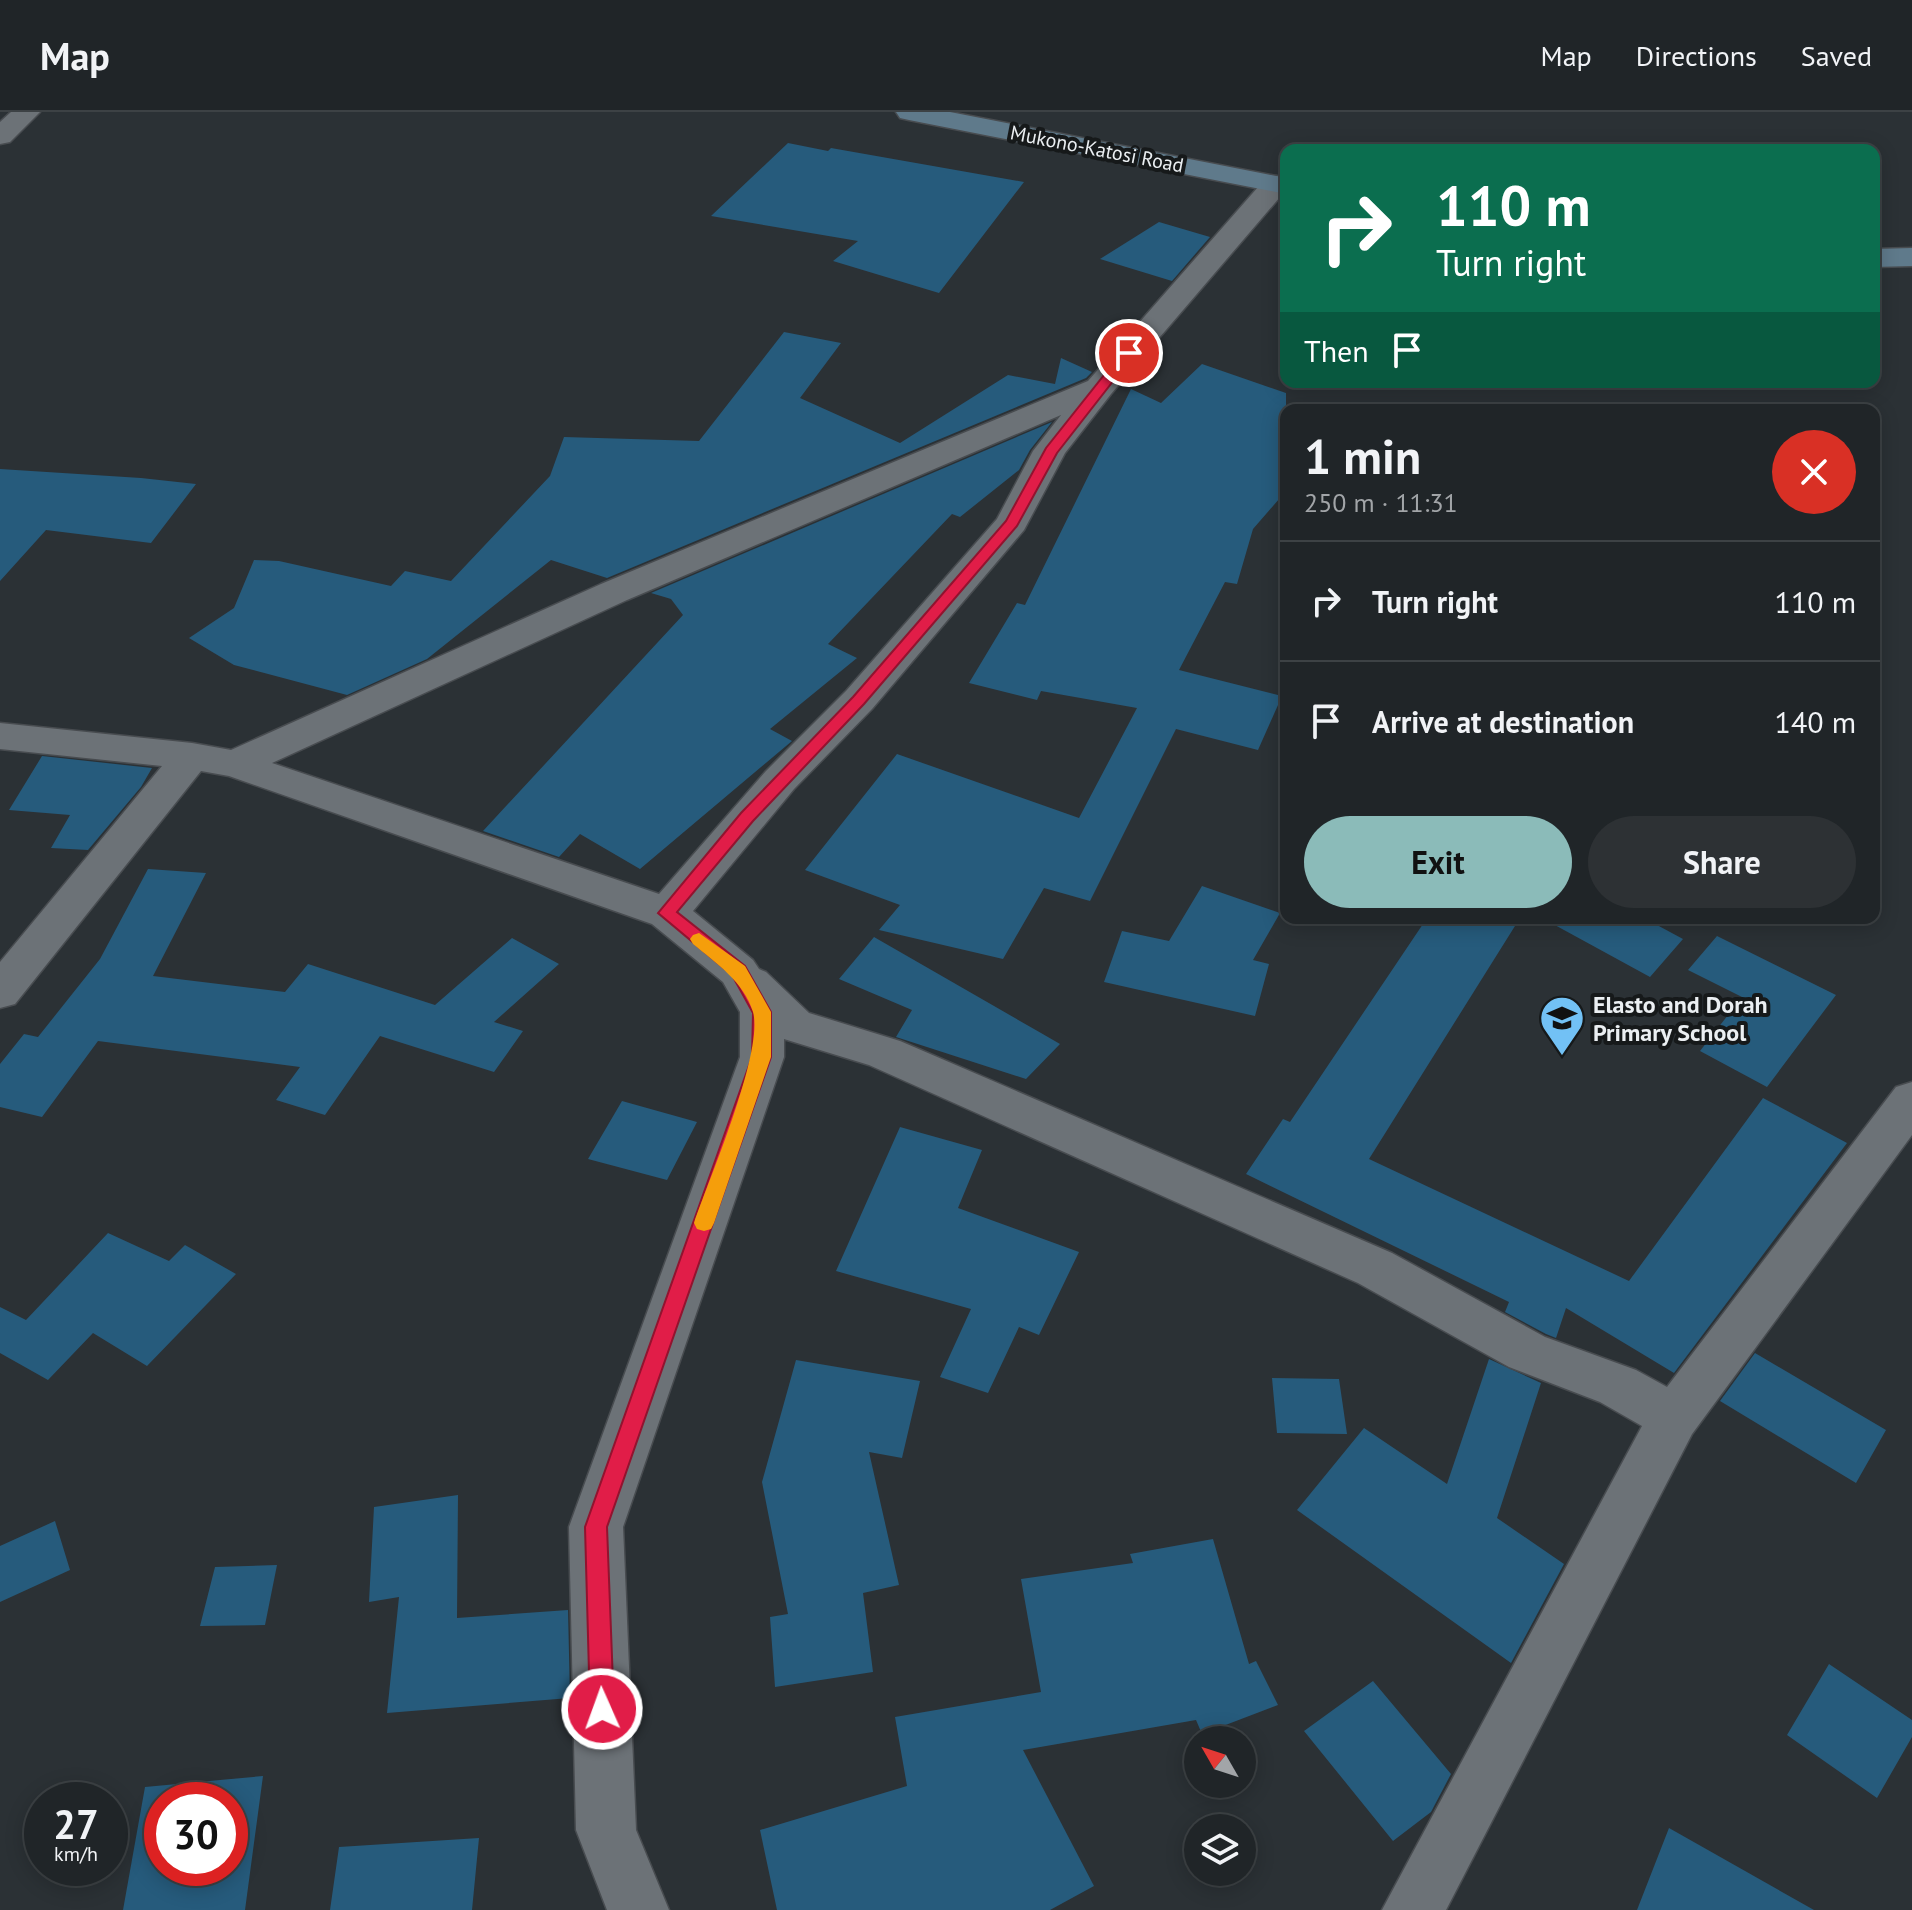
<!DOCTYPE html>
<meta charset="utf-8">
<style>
body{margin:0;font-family:"PT Sans",sans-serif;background:#2d3134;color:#f1f3f6;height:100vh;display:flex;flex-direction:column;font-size:30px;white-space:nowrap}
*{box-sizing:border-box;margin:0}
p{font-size:26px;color:#a2a5a8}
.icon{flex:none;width:44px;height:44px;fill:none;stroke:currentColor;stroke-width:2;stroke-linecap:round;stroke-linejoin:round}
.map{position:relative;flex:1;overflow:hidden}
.drawer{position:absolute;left:1280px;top:292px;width:600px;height:520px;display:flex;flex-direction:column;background:#202528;border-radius:16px;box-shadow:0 4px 20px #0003,0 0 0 2px #3d4245}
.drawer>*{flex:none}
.banner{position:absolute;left:1280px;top:32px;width:600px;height:244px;border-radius:16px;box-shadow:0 4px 20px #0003,0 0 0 2px #3d4245;background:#0b6e4f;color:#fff;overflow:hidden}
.needle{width:52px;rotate:309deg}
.fabs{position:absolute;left:1184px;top:1614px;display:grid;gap:16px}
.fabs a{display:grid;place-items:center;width:72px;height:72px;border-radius:50%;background:#202528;box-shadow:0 4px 20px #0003,0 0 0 2px #3d4245;font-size:40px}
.speed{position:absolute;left:24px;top:1670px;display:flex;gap:16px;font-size:40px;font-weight:700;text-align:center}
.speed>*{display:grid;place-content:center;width:104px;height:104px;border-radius:50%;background:#202528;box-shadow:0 4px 20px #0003,0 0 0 2px #3d4245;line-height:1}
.speed small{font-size:20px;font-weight:400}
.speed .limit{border:12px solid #d22;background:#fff;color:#111}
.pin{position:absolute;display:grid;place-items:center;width:68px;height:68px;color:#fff;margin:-34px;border:4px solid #fff;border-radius:50%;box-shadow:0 2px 8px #0007}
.me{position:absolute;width:88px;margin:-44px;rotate:358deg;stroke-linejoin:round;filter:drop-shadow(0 0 6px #0008)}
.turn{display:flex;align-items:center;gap:28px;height:168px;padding:0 24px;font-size:36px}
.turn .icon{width:104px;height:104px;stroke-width:2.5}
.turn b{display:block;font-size:56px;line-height:68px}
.then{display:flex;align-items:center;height:76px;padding:0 24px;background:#0003;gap:16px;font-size:30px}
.round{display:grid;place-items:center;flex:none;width:84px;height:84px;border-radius:42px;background:#2d3134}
.head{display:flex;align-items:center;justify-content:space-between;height:136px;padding:0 24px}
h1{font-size:48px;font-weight:700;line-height:60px}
.primary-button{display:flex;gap:16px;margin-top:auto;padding:16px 24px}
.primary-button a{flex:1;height:92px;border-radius:48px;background:#8bbbb9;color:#111;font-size:32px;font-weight:700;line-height:92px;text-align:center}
.primary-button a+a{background:#2d3134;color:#f1f3f6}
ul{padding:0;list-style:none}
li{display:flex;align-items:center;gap:24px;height:120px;padding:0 24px;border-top:2px solid #3d4245}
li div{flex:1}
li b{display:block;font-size:30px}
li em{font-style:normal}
header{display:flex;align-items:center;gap:48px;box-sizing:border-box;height:112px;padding:0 40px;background:#202528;border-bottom:2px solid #3d4245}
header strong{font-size:38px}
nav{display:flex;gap:44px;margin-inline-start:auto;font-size:28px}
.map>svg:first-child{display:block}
.building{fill:#265b7c;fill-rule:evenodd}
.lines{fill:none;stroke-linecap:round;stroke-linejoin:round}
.street-casing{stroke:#484c50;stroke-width:3}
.secondary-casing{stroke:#484c50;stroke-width:3}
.street{fill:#6c7277;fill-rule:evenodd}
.secondary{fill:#5f7a8b;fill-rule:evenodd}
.route{fill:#e11d48;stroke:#92132f;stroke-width:2}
.slow{fill:#f59e0b}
.labels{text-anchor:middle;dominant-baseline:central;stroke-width:8;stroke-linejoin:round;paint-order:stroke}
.far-street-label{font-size:20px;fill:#ebeff2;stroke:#16191a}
.poi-label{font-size:24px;font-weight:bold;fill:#ebeff2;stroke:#16191a;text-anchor:start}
</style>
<header>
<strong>Map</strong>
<nav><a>Map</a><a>Directions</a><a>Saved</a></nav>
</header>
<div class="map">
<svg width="1912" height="1798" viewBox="0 0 1912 1798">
<rect width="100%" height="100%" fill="#2b3135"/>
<path class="building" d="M788,31L828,39L831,36L1024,70L939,181L833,149L858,129L711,104Z
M1159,110L1210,125L1172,169L1100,147Z
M784,220L841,231L800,286L900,331L1008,263L1055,272L1061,246L1092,260L1086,266L607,466L551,448L427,547L347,583L234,553L189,526L234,496L254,448L279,449L391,474L405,459L451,469L550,364L564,325L699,329Z
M1202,252L1286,281V379L1253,417L1237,472L1225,470L1179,558L1282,584L1258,638L1176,617L1090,789L1044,776L1003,847L879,818L900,793L805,758L897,642L1079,706L1137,596L1041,579L1037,588L969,571L1017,491L1025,493L1131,277L1161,291Z
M1052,310L1030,338L1019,358L960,405L952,402L828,532L857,546L770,617L792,629L640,757L580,722L559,745L483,719L683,503L671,487L651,481Z
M0,357L141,366L196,372L151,431L46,418L0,469Z
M42,644L152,656L141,675L88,738L51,736L70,703L9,698Z
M148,757L206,761L153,864L285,880L308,852L435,893L512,826L559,852L494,910L523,919L494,960L380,924L325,1003L276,988L300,955L98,929L42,1005L0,995V952L24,922L38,925L100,847Z
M1202,774L1280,801L1253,848L1269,852L1255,904L1104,870L1122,819L1169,829Z
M1427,806H1520L1369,1047L1629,1169L1763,986L1847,1031L1674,1261L1566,1196L1556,1226L1546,1222L1505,1200L1509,1190L1246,1062L1283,1007L1290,1010Z
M1542,806H1644L1683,827L1650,865Z
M1717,824L1836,883L1767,975L1700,939L1742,885L1688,858Z
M874,825L1041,921L1060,932L1026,967L896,925L912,898L839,867Z
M622,989L697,1010L667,1068L588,1047Z
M900,1015L982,1038L958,1096L1079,1140L1039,1223L1019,1215L988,1281L940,1265L971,1197L836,1159Z
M108,1121L169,1149L185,1133L236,1162L147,1254L93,1221L48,1268L0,1241V1195L26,1208Z
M1755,1241L1886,1318L1856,1371L1720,1289Z
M1489,1247L1541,1271L1497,1406L1564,1452L1511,1551L1297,1398L1364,1316L1447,1372Z
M796,1248L920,1269L902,1346L869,1340L899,1473L863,1481L873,1560L775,1575L770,1505L788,1502L762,1370Z
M1272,1266L1339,1267L1347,1322L1277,1321Z
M458,1383L457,1506L568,1498L570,1586L387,1601L399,1485L369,1490L374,1395Z
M55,1409L70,1458L0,1490V1434Z
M1213,1427L1249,1552L1256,1549L1278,1593L1202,1622L1196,1608L1023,1638L1094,1774L1050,1798H777L760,1718L907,1674L895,1605L1041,1580L1021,1467L1133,1451L1130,1442Z
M277,1453L265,1513L200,1514L215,1455Z
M1829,1552L1912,1608V1625L1877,1686L1787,1623Z
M1373,1569L1451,1662L1431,1700L1393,1729L1304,1619Z
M263,1664L245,1798H123L145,1675ZM162,1688H230V1756H162Z
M1669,1716L1814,1798H1637Z
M479,1726L472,1798H330L339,1735Z"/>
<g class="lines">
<g class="street-casing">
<path id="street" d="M11,0H40L10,30L0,32V10Z
M1276,64L1286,66V78L1111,282L1065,341L1024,418L872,597L794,677L693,799L753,848L759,857L766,860L809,901L900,929L1392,1141L1545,1225L1636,1258L1667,1275L1896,975L1912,970V1023L1692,1322L1446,1798H1382L1642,1314L1600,1290L1509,1255L1358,1171L869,953L784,927V945L623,1415L636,1718L669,1798H607L576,1718L569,1415L740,945V900L723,870L652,812L229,664L201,659L15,892L0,896V850L162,654L0,637V611L192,631L231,638L601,472L1088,269L1266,66ZM1061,303L1033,339L997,407L846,579L766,659L659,782L272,651L627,488Z"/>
</g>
<g class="secondary-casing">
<path id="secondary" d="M896,0H950L1286,66V82L909,8L900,6Z
M1912,136V154L1874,155V137Z"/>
</g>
<use href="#street" class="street"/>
<use href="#secondary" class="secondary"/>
</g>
<path class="route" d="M1124,238L1135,241L1057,341L1017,414L864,592L753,709L677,800L745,854L771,900V945L607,1415L614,1597L610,1605L602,1608L594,1605L590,1597L585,1415L752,945L753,901L732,863L658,801L741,701L853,585L1006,409L1046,336Z"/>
<path class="slow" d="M699,821L745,854L771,900V945L714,1111L711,1117L704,1119L697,1117L694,1111C709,1067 764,940 753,900C744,870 716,851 693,832L690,827L693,823Z"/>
<defs>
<g id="school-pin" transform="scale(2.3)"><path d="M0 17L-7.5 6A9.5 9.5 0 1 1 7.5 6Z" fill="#72c1f5" stroke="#16191a"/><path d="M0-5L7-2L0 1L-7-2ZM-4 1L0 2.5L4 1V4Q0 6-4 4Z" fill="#111"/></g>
</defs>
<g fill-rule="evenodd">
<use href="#school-pin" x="1562" y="906"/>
</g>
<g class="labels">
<g class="far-street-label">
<text transform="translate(1097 37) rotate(11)">Mukono-Katosi Road</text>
</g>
<g class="poi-label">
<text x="1593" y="892">Elasto and Dorah<tspan x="1593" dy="28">Primary School</tspan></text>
</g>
</g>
</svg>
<div class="fabs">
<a><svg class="needle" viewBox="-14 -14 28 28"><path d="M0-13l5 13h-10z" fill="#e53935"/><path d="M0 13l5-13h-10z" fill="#a2a5a8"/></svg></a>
<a><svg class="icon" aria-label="layers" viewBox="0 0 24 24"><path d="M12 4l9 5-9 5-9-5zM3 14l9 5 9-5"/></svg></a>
</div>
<div class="speed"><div>27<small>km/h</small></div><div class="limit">30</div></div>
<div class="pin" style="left:1129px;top:241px;background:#d93025"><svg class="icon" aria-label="arrive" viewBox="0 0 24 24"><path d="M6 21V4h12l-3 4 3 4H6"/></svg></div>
<svg class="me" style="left:602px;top:1597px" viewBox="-20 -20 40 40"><circle r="17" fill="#e11d48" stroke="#fff" stroke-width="3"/><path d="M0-11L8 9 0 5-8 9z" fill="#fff"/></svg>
<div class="banner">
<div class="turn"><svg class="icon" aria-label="right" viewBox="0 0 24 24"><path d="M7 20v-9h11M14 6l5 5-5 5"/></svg><div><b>110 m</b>Turn right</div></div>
<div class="then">Then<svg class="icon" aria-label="arrive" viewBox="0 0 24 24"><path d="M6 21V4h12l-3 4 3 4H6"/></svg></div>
</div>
<section class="drawer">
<div class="head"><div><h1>1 min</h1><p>250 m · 11:31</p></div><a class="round" style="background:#d93025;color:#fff"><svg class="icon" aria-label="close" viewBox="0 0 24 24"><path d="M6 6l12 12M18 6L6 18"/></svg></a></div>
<ul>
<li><svg class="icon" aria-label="right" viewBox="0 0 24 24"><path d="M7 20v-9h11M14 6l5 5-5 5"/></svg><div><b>Turn right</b></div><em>110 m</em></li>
<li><svg class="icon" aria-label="arrive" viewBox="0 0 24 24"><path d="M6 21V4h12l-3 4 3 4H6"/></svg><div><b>Arrive at destination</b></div><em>140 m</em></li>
</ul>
<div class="primary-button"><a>Exit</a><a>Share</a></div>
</section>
</div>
